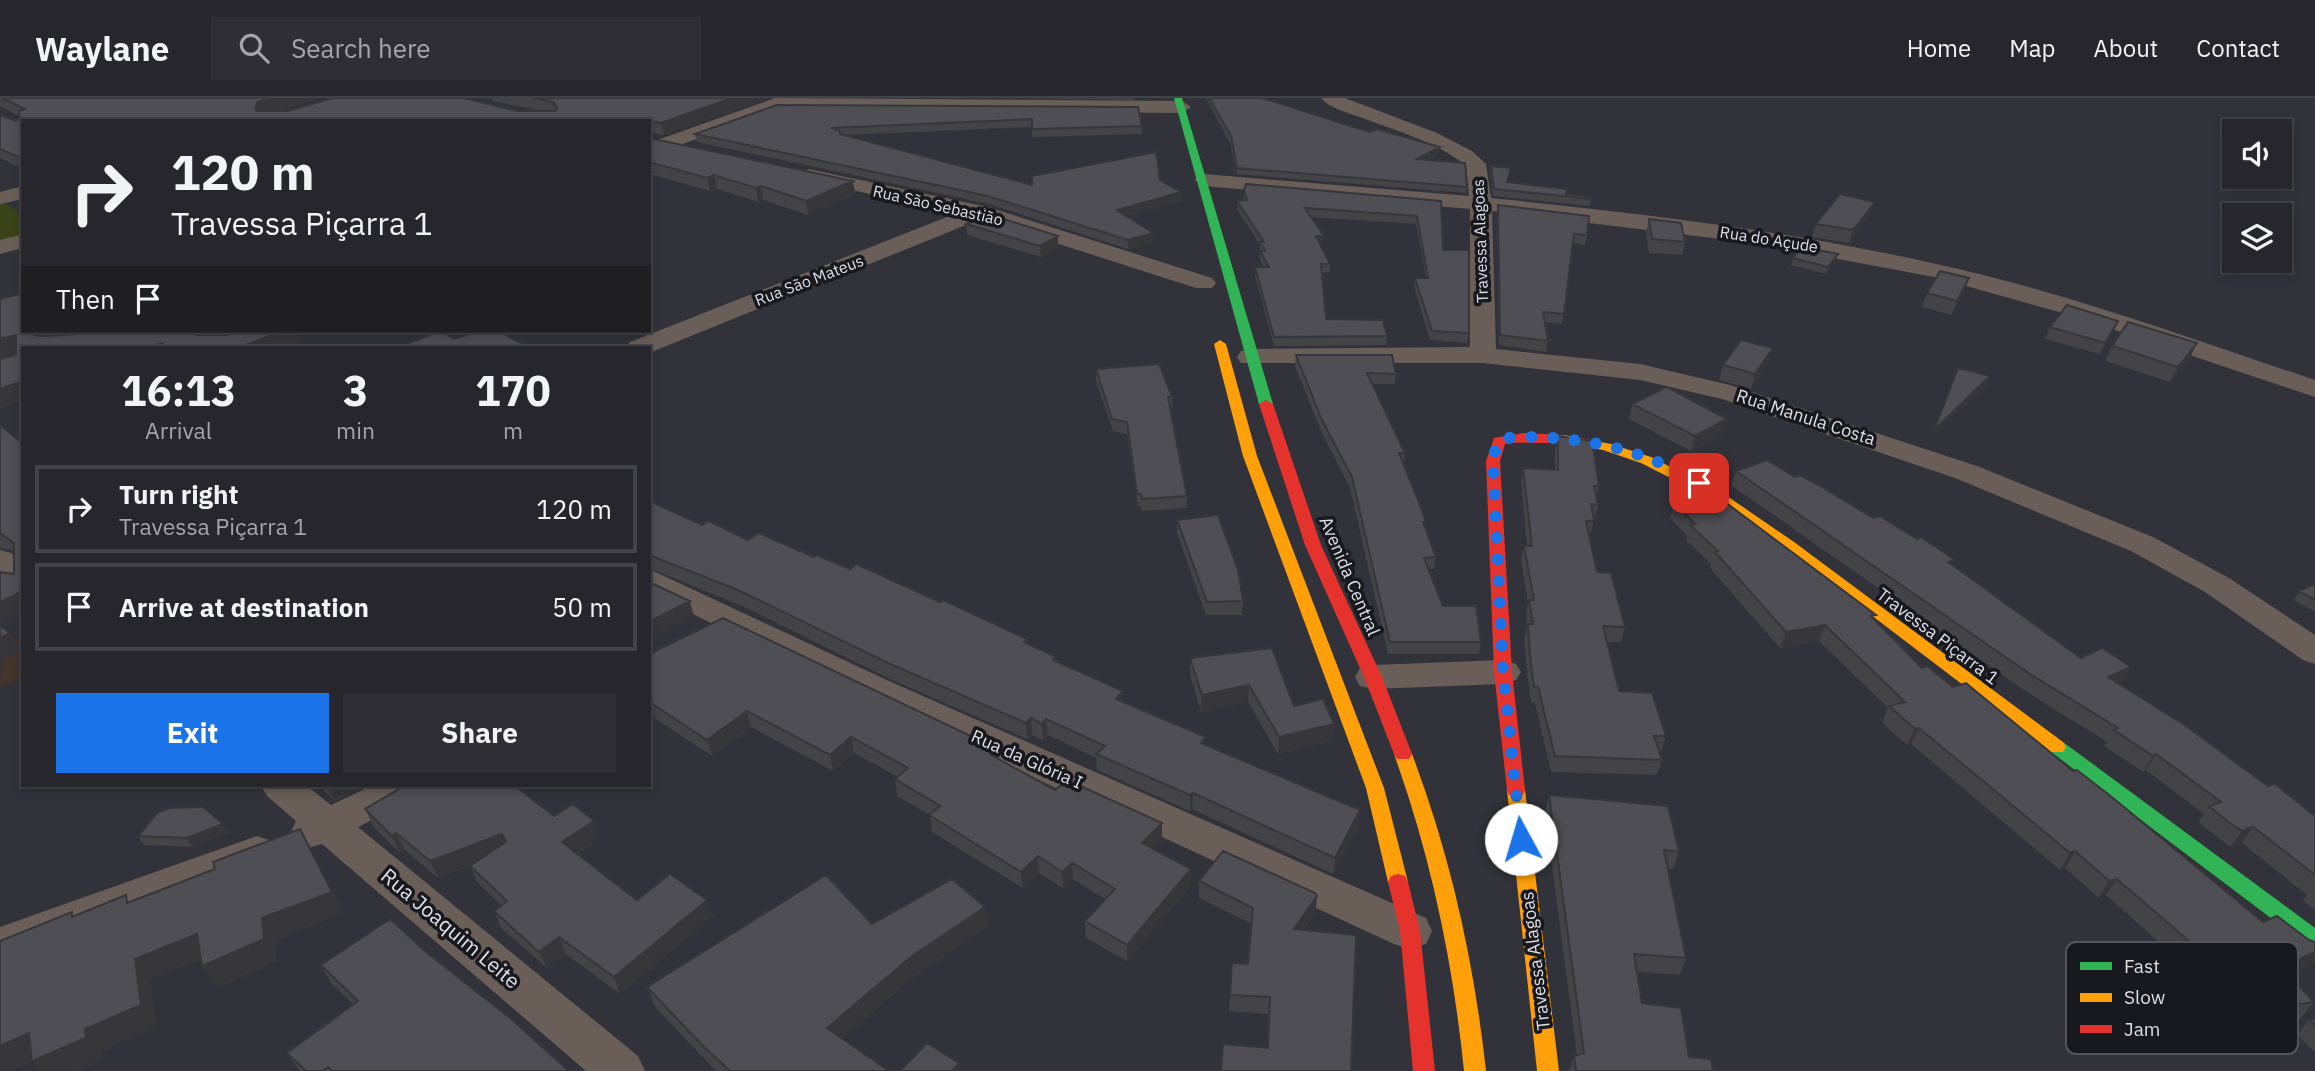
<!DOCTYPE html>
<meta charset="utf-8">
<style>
body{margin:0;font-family:"IBM Plex Sans",sans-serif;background:#2e2e34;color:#f1f3f6;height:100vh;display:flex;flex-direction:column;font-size:26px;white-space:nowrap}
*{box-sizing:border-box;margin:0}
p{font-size:23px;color:#a4a5a9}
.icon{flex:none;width:38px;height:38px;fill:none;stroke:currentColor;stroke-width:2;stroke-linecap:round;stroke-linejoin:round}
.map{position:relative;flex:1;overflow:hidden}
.panel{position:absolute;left:21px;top:248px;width:630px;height:441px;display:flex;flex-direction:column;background:#26262c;border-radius:0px;box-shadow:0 4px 10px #0003,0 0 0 2px #424348}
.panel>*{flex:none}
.guide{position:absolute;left:21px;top:21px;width:630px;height:214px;border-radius:0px;box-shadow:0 4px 10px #0003,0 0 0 2px #424348;background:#26262c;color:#f1f3f6;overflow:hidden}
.buttons{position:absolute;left:2222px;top:21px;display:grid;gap:14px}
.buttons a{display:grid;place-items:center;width:70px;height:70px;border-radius:0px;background:#26262c;box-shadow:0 4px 10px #0003,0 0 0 2px #424348;font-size:35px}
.pin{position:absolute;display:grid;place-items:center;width:60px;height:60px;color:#fff;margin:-30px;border-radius:14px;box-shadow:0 4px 10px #0006}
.me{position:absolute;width:77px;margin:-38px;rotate:354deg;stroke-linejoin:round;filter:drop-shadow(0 0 5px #0008)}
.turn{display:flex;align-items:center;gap:24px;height:147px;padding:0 35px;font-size:32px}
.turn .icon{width:91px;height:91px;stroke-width:2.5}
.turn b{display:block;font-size:49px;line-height:60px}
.then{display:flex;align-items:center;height:66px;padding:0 35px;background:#0003;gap:14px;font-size:26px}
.eta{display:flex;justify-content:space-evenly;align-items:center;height:119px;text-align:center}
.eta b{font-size:42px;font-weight:700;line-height:49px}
.cta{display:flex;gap:14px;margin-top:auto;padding:14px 35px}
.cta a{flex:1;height:80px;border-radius:0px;background:#1a73e8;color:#fff;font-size:28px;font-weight:700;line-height:80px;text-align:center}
.cta a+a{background:#2e2e34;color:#f1f3f6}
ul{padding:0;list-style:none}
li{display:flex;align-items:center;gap:21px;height:88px;margin:0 14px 10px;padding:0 21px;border:4px solid #424348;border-radius:0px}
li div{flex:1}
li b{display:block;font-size:26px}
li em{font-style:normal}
header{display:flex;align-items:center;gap:42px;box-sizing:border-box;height:98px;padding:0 35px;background:#26262c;border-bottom:2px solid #424348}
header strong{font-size:33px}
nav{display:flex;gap:38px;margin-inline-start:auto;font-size:24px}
.search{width:490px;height:63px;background:#2e2e34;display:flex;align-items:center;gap:18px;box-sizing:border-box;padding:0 24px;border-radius:0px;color:#a4a5a9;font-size:26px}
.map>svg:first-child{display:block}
.education{fill:#42362b}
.green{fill:#394218}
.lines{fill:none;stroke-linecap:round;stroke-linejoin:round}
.street{fill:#695e58;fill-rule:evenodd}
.fast{fill:#30b455;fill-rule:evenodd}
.slow{fill:#ff9f0a;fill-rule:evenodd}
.jam{fill:#e5322d;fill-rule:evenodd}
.wall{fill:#434348}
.shaded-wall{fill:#37373b}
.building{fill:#4e4e54;stroke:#37373b;stroke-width:2}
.route{stroke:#1a73e8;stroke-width:12;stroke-dasharray:0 21.6}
.labels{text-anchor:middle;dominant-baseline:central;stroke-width:7;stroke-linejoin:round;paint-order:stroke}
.far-street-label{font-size:16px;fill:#dfdfe8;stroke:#18191e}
.street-label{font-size:18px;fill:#dfdfe8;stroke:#18191e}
.near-street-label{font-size:21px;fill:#dfdfe8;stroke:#18191e}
.key{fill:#18191e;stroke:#54545b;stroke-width:2}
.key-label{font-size:19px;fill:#dfdfe8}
</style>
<header>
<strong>Waylane</strong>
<div class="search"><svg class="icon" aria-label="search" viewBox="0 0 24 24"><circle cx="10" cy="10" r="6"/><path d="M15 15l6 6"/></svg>Search here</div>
<nav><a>Home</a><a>Map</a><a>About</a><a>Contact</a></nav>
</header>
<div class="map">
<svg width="2315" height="973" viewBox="0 0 2315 973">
<rect width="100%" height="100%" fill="#32333a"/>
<path class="education" d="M2,530L23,547V579L0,590Z"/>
<path class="green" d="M4,104L23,118V139L0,145V105Z"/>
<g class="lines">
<path class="street" d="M775,0L1182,3L1191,9L1182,15L778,12L649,58V45Z
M1321,0H1345L1437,35L1472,53L1486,66L1491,100C1658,117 1824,137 1987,178C2098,206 2206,246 2315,282V299L2070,217L1934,179L1753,145L1492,113L1496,251L1640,266L1730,287L1977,368L2153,439L2229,480L2315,537V566L2303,562L2205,494L2131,453L1955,380L1722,301L1640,282L1483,265H1241L1237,259L1241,253L1250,251L1470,249V111L1204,88L1194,82L1204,76L1469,98L1466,68C1437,43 1395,33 1360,19C1348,15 1329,10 1321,0Z
M808,71L988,109L1212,180L1216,185L1212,190H1196L981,121L649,255V250H626L630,244L957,115L801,81L798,77Z
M23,88V101L0,106V94Z
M23,136V150L0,156V142Z
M181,233H211L234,250H204Z
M0,452L11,455L23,464V491L11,488L0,479Z
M649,471L889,583L1426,820L1432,833L1426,846L1410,851L1394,846L863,601L649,494Z
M1503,562L1516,566L1521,574L1516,582L1503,586L1373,591L1360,588L1355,579L1360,570L1373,567Z
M261,688H307L331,707L371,688H426L420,698L358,729L638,958L645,973H586L322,746L311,749L297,745L291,734L296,723L267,698Z
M257,738L272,743L278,754L272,765L0,865V829Z"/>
<path class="fast" d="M1174,0H1182L1273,306L1271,309H1261L1259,306Z
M2057,643L2063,644L2315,830V851L2308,848L2051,654L2048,649L2051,644Z"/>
<path class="slow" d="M1220,242L1226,246L1257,358L1384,690L1408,784L1405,790L1398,792L1391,790L1388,784L1366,690L1243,358L1214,246Z
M1564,337L1611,346L1651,359L1724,396L1794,444L2063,644L2066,649L2063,654H2051L1783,450L1714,402L1641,365L1603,352L1559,344L1557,341L1559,338Z
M1403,650L1409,651L1412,656C1451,759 1474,864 1486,973H1464C1453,864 1431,759 1394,656L1397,651Z
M1516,685L1523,687L1525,692L1559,973H1537L1507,692L1509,687Z"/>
<path class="jam" d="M1266,302L1273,306L1321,447L1382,579L1412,656L1409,661H1397L1394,656L1364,579L1305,447L1259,306Z
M1523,335L1564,337L1571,341C1561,349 1522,342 1505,346L1500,363L1512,574L1525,692L1523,697L1516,699L1509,697L1507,692L1494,574L1486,363L1494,340Z
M1398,776L1405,778L1408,784L1420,833L1435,973H1413L1400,833L1388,784L1391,778Z"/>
</g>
<path class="wall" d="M0,0H321L275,13H542L493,3L492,0H768L664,37L649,35V23H23V71L0,60V17L16,23L19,21V18L1,9H0Z
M992,0H1134V2Z
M1206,0H1262L1439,55L1427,62L1467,89L1466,95L1237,76L1230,45Z
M777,7L1142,28V36L1032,39V29L847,37L1032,87L1160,82L1181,103L1126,118L1153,135V144L1128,151L989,106L697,44L695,36Z
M649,40L855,96L808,117L763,102L758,104L717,91L710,93L649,76Z
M1491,68L1510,76L1508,84L1566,96L1591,99L1590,108L1493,98L1490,74Z
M1244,92L1441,103L1443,152L1469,235L1467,245L1430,242L1414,189L1415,180H1426L1416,126L1311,119L1323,146H1320L1330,166V174L1322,175L1326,221L1387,238L1386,247L1274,248L1255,178V169H1264L1260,162V147L1237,111V103L1244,102Z
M1498,107L1587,137L1585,147L1572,145L1562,226L1545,224L1548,243L1546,254L1499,247L1497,116Z
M1870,117L1849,145L1812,139L1816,126Z
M1649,121L1685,144L1682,157L1649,155L1646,135Z
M966,126L1058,149L1041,159L967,137Z
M1793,160L1835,163L1826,176L1791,167Z
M1964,194L1952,217L1922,209L1927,195Z
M0,201L74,233L63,237H220L214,233H301L297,234L301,244L285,250H23V302L0,310L16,257V254L0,259Z
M2050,229L2113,234L2100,256L2045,241Z
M2112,248L2190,260L2170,284L2105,263Z
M1296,257L1396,276L1395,286H1372L1405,355L1403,366L1426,424L1425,430L1436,459L1434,471H1428L1443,508L1481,544L1479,556H1388L1350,390L1321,333L1295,268Z
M1768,265L1751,291L1719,282L1723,267Z
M1096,271L1172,298V310H1170L1187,398V410L1142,413L1141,408H1138L1127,336L1113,333L1096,283Z
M1632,306L1727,321L1723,336L1691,353L1629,321Z
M0,327L23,515L14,476V454L12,452L0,450Z
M1558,338L1599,388L1596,399L1598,407L1590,438H1589L1597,474L1625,529L1621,544H1607L1619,593L1666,638L1661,654H1659L1662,662L1657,677L1551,674L1535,605L1531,604L1527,574L1524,541L1527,528L1526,517L1528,504L1521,463L1524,448H1527L1521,384L1523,370L1555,372V353Z
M1736,373L1795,379L1952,468L2081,560L2122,584L2119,586L2268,688L2315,718V812L2303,802L2307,797L2242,745L2230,749L2198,724L2204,716L2146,672L2143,674L2104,648L2107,644L2022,591L1731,387Z
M649,403L702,427L748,442L814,459L850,471L940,504L1027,541V545L1056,559V563L1124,604L1358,729L1333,776L1192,711L1190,713L1097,672L1096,660L1048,637L1043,642L1032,637L1027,641L890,581L742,508L649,470Z
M1675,405L1874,522L1922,570L1953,589L2073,673L2263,824L2315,844V865L2288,877L2314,904L2300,921L2209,933L2184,903L2197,887L2206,886L2106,797L2099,800L2065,770L2060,772L1911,646L1907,647L1882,625L1888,610L1819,543L1780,550L1710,470L1711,466L1686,442L1687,438L1670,420Z
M1177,422L1243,503L1242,517H1206L1177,435Z
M2315,486V514L2294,502L2299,493Z
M649,556L999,661L1055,692L1162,742L1152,751L1191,788L1127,863L1086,840L1085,823L1105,801L1073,781L1063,790L1039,775L1023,790L932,734L930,717L897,698L895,681L898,679L854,655L833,673L751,629L712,658L656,621L649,626Z
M1190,560L1334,626L1332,643L1278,656L1248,604L1201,614L1190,577Z
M319,688H363L364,689L335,703Z
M1549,697L1679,754L1673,771H1667L1686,860L1680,877L1637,874L1642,905L1689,959L1713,973H1569L1574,958H1577L1545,714Z
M365,711L554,718L600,740L577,756L637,802H707L713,818L620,896L566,856L547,870L501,830L494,813L501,807L478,785L470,768L438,780L405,752L400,755L373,728Z
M223,726L228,735L192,749L144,747L138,738Z
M1199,783L1317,798L1315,815L1303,832L1351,973L1267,950L1268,916L1229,913L1230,897L1248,866L1252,826L1199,800Z
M985,809L988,828L915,878L842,940L889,973H716L655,909L647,889L872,826Z
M426,854L569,973H300L287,955L354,907L331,885L321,867Z
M2315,921V954L2297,937L2309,922Z"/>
<path class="shaded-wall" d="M274,0H321L263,16L260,22L255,10L258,4Z
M732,0H768L664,37L661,25Z
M1440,49L1439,55L1416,67L1417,61Z
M714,77L717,91L710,93L707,80Z
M853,83L855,96L808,117L806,103Z
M761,88L763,102L758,104L756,90Z
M1181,94V103L1117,121V112Z
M1875,104L1870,117L1849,145L1853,132Z
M1153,135V144L1128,151V142Z
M1058,138V149L1041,159L1040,148Z
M1316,138H1324L1323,146L1315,147Z
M1838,156L1835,163L1826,176L1828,169Z
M1969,180L1964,194L1952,217L1957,203Z
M2118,223L2113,234L2100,256L2105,245Z
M35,233H74L46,243L34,237Z
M284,233H301L297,234L301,244L285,250H237Z
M16,237L23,252L0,259V241Z
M162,245L165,250H146Z
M2197,245L2190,260L2170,284L2178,269Z
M1773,250L1768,265L1751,291L1755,276Z
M1990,278L1987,286L1931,340L1934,332Z
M23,283V302L0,310V291Z
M1727,321L1723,336L1691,353L1695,338Z
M23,493V515L0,526V504Z
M690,503L694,519L649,542V524Z
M1825,527L1819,543L1780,550L1786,534Z
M10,535L21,552L0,563V540Z
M2131,569L2122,584L2099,594L2108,579Z
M1249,587L1248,604L1201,614L1202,597Z
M1123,593L1124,609L1116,601Z
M651,605L656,621L649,626V606Z
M747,613L751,629L712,658L707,642Z
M1031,620L1032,637L1027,641L1026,625Z
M1046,621L1048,637L1043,642L1042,626Z
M1334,626L1332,643L1278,656L1279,639Z
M1919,630L1911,646L1907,647L1915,631Z
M851,639L854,655L833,673L830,657Z
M998,651L999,667L991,657Z
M2156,656L2146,672L2143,674L2153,658Z
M327,688H363L364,689L335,703Z
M1193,695L1192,711L1190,713V697Z
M1360,712L1358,729L1333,776L1335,760Z
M594,723L600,740L569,761L562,744Z
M1162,725V742L1142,762V745Z
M223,726L228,735L192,749L187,740Z
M2253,729L2242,745L2230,749L2242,733Z
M300,731L345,815L275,842L277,863L217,890L202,868L262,820Z
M396,735L405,752L400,755L392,738Z
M502,736L509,753L438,780L430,763Z
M2075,753L2065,770L2060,772L2070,755Z
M1038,758L1039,775L1023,790L1021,774Z
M1072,765L1073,781L1063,790L1062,774Z
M1191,771V788L1127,863V847Z
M2117,781L2106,797L2099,800L2109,783Z
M1317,798L1315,815L1292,847L1294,831Z
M707,802L713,818L620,896L614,879Z
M985,809L988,828L915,878L832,949L827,930L912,858Z
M197,836L211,857L150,882L157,929L103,953L104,961L77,973H40L32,963L85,931L135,861Z
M559,839L566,856L547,870L539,854Z
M2315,854V865L2268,886L2281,869Z
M29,935L47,957L10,973H0V948Z
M959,965L960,973H952Z"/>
<path class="building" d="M2,0H274L258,4L255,10L257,13H288L333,0H463L517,13H555L557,10L553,4L533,0H732L661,25L644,22L23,23V61L0,51V17L16,23L19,21V13L25,11Z
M1209,0H1262L1370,34L1377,31L1440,49L1417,61L1465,65L1467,89L1237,70L1231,38Z
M777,7L1138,9L1142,28L1032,31V21L831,30L840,33V36L1032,87V78L1156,54L1160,82L1181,94L1117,112L1153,135L1128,142L988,98L695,36Z
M649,40L853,83L806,103L761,88L756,90L714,77L707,80L649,64Z
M1491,68L1511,70L1507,84L1567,91L1566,96L1591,99V101L1494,91Z
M1246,86L1441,103L1443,152H1469V235L1432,233L1415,180H1428L1417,118L1305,110L1324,138H1316L1330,166H1321L1326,221L1383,222L1387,238L1274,239L1255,169H1269L1260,153H1265L1260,144H1264L1237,103L1247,102L1244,92Z
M1840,96L1875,104L1853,132L1816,126Z
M1498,107L1589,118L1587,137L1574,136L1564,216L1543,214L1548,243L1500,237Z
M988,116L1058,138L1040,148L966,126Z
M1649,121L1681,125L1685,144L1652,141Z
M1801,149L1838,156L1828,169L1793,160Z
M1940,173L1969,180L1957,203L1927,195Z
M23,195V233H35L34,237L44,238L78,236L92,233H190L197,237H227L230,235L227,233H284L237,250H169L162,245L146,250H23V283L0,291V261L16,257V237L0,241V201Z
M2067,207L2118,223L2105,245L2050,229Z
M2128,224L2197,245L2178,269L2112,248Z
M440,233L454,241L478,233H498L531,250H396Z
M1741,242L1773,250L1755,276L1723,267Z
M1296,257H1392L1396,276L1367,275L1405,355H1399L1420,407L1426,424H1423L1436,459L1424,460L1443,508H1476L1481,544H1390L1352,379L1322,322Z
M1159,266L1172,298L1168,299L1187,398L1142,401L1141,396H1137L1127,324L1112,321L1096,271Z
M1958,270L1990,278L1934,332Z
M1667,289L1727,321L1695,338L1632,306Z
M0,327L23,346V493L0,504V474L14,476V445L0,435Z
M1558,338L1592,343L1599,388H1594L1598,407L1591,406L1594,423H1586L1597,474L1611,475L1625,529L1603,528L1619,593L1652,595L1666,638H1654L1662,662L1555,658L1538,589H1534L1530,558L1528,526H1533L1529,502H1534L1524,448H1532L1523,370L1558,372Z
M1767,362L1795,379L1800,377L1824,390L1873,420L1880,418L1917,441L1921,439L1955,462L1948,464L2081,560L2102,550L2131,569L2108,579L2183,626L2268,688L2275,686L2315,718V777L2253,729L2242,733L2231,726L2209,708L2221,704L2156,656L2153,658L2114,632L2118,630L2030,576L1736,373Z
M1717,398L1876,517L1871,518L1922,570L1927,568L1953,589L1966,585L2073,673L2077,672L2113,700L2263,824L2277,818L2309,842L2315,844V854L2281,869L2314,904L2222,916L2197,887L2234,882L2117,781L2109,783L2075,753L2070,755L1919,630L1915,631L1889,608L1905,604L1825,527L1786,534L1715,454L1718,453L1690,427L1695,426L1675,405Z
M649,403L702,427L709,423L748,442L759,435L814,459L817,457L850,471L856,466L940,504L943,502L1027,541L1024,544L1056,559L1053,562L1123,593L1116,601L1206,639L1201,645L1360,712L1335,760L1193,695L1190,697L1096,656L1105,648L1046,621L1042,626L1031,620L1026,625L888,565L738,492L649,457Z
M1218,417L1238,472L1243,503L1207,504L1177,422Z
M649,484L690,503L649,524Z
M2315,486V502L2299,493Z
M723,520L998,651L991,657L1055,692L1067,682L1162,725L1142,745L1191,771L1127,847L1085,823L1115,791L1072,765L1062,774L1038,758L1021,774L929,717L940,708L895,681L908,670L851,639L830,657L747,613L707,642L651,605L649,606V556Z
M0,528L10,535L0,540Z
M1272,550L1294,608L1323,601L1334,626L1279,639L1249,587L1202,597L1190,560Z
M404,688H515L554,718L573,706L594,723L562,744L637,802L670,776L707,802L614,879L559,839L539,854L494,813L507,803L470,768L506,744L502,736L430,763L396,735L392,738L365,711Z
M1549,697L1668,708L1679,754L1664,752L1686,860L1634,856L1642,905L1681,910L1689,959L1711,961L1713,973H1576L1574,958L1584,955Z
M203,709L223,726L187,740L138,738L158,714L170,710Z
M300,731L332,794L262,820L264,841L202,868L197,836L135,861L141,907L85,931L86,940L32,963L29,935L0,948V843L72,814V819L126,797L127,805L215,771L213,764Z
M1223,753L1315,795L1317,798L1294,831L1356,837L1351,973H1221L1223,946L1268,950L1270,899L1230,897L1232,865L1248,866L1253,810L1199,783Z
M826,777L872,826L952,781L985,809L912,858L827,930L889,973H730L702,947L647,889Z
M390,821L426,854L510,920L569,973H332L328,969L323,973H306L287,955L358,903L321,867Z
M2315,921V928L2309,922Z
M927,945L959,965L952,973H900Z"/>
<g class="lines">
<path class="route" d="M1521,741L1503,574L1493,363C1496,348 1497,342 1513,339C1580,338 1641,350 1699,385"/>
</g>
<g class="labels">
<g class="far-street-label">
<text transform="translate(938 107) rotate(13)">Rua São Sebastião</text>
<text transform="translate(1769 141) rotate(9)">Rua do Açude</text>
<text transform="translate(1480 143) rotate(-92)">Travessa Alagoas</text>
<text transform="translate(809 182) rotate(-21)">Rua São Mateus</text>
</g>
<g class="street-label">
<text transform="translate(1806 319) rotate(18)">Rua Manula Costa</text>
<text transform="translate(1350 478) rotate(67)">Avenida Central</text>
<text transform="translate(1938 538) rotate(37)">Travessa Piçarra 1</text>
<text transform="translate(1027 661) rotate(24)">Rua da Glória I</text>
<text transform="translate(1535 863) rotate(-97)">Travessa Alagoas</text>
</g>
<g class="near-street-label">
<text transform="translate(451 830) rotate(40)">Rua Joaquim Leite</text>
</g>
</g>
<rect x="2066" y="844" width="232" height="112" rx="10" class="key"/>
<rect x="2080" y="864" width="32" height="8" fill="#30b455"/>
<rect x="2080" y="895" width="32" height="9" fill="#ff9f0a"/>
<rect x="2080" y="927" width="32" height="8" fill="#e5322d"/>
<g class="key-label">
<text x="2124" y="875">Fast</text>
<text x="2124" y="906">Slow</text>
<text x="2124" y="938">Jam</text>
</g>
</svg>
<div class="buttons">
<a><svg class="icon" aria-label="sound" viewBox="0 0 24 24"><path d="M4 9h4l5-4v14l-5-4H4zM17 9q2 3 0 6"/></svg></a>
<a><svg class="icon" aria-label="layers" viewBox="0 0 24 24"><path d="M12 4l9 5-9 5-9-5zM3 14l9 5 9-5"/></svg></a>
</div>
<div class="pin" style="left:1699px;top:385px;background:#d93025"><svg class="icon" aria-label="arrive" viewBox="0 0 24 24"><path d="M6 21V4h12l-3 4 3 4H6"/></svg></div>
<svg class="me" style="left:1521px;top:741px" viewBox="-20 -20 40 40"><circle r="19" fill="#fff"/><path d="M0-13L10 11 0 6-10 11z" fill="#1a73e8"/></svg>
<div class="guide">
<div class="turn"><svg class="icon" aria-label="right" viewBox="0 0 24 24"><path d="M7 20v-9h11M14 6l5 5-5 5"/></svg><div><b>120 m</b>Travessa Piçarra 1</div></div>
<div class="then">Then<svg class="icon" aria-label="arrive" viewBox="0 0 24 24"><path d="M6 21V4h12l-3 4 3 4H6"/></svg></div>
</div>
<section class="panel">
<div class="eta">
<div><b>16:13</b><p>Arrival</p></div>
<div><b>3</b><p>min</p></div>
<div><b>170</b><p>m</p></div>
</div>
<ul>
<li><svg class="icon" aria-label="right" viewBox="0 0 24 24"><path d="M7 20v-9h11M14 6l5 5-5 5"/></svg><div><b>Turn right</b><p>Travessa Piçarra 1</p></div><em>120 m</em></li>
<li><svg class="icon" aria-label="arrive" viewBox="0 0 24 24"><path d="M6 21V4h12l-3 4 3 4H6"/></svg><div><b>Arrive at destination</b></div><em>50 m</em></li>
</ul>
<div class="cta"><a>Exit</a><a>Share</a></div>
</section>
</div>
